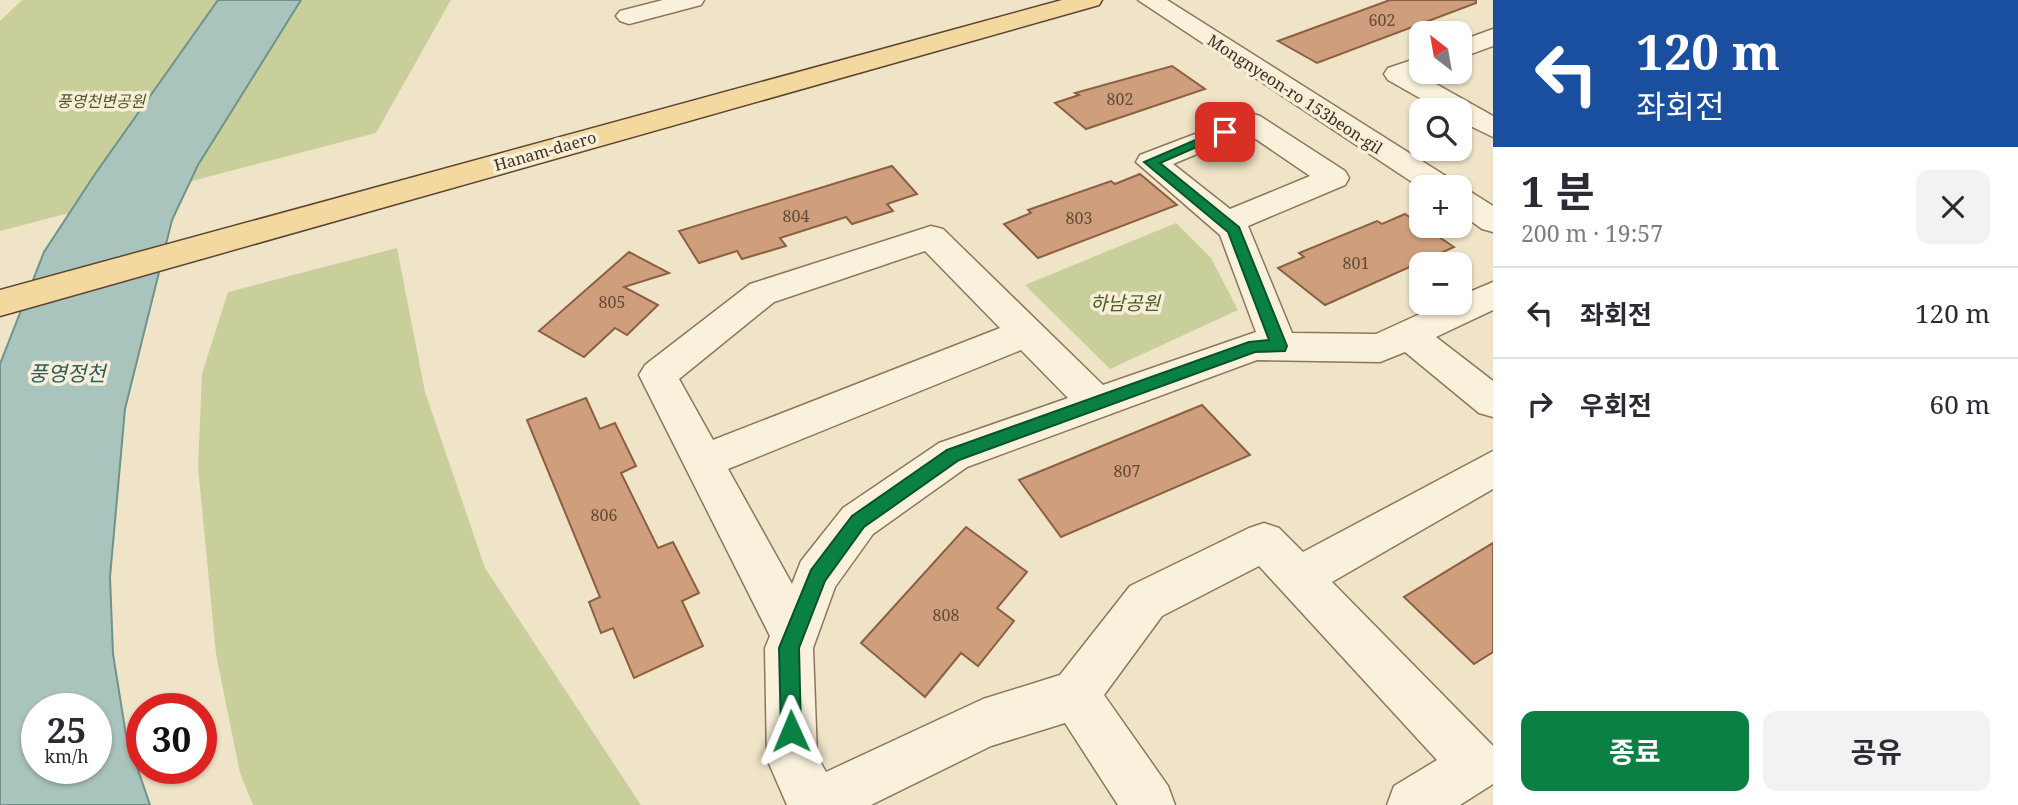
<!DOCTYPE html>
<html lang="ko">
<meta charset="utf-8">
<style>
body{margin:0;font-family:"Noto Serif","Noto Sans KR",serif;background:#f2f2f3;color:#2b2b33;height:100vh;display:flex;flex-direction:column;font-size:26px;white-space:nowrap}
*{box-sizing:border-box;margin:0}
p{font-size:23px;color:#7c7c81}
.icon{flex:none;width:38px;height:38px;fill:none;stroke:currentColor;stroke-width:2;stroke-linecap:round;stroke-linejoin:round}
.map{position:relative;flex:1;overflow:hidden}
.panel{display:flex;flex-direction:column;background:#fff;width:525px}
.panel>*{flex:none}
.top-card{background:#1a4fa0;color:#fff;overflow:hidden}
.needle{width:46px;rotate:329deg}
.fabs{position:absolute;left:1409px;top:21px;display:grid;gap:14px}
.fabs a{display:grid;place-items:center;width:63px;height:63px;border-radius:14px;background:#fff;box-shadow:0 2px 5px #0004;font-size:35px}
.speed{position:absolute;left:21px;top:693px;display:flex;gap:14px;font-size:35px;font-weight:700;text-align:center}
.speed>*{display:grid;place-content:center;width:91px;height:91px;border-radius:50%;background:#fff;box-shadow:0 2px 5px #0004;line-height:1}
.speed small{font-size:18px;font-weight:400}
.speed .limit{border:10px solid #d22;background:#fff;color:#111}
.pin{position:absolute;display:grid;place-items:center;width:60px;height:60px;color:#fff;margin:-30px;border-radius:14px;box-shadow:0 4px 10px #0006}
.me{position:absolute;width:77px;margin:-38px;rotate:359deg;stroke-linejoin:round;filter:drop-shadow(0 0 5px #0008)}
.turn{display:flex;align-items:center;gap:24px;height:147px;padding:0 28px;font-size:32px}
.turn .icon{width:91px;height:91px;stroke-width:2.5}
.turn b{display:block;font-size:49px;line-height:60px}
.round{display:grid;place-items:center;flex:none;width:74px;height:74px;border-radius:14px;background:#f2f2f3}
.headline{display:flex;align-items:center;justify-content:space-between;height:119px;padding:0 28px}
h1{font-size:42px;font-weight:700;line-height:52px}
.action{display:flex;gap:14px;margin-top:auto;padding:14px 28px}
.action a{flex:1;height:80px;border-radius:14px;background:#0b8043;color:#fff;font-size:28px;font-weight:700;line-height:80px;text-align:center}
.action a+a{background:#f2f2f3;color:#2b2b33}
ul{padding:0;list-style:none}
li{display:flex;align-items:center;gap:21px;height:91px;padding:0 28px;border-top:2px solid #e1e1e2}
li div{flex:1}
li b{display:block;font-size:26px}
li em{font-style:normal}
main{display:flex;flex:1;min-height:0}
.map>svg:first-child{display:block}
.green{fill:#c9cf9b}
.water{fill:#a9c4bc;stroke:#6f938a;stroke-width:2;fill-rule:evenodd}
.building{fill:#cf9f7d;stroke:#8d5f41;stroke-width:2}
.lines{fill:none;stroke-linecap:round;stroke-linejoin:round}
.minor-casing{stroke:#8d765c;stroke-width:3}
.major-casing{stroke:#5b4430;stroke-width:3}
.minor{fill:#faf1dc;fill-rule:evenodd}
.major{fill:#f3d9a0;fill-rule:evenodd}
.route{fill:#0b8043;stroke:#07532c;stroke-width:2}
.labels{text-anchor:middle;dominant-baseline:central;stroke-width:7;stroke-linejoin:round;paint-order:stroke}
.number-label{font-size:16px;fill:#624a37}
.far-street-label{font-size:16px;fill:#3d2e20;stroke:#f7eed8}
.far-park-label{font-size:16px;font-style:italic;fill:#4d5a26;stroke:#f7eed8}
.park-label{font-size:19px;font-style:italic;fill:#4d5a26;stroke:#f7eed8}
.water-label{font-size:21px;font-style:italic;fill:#2f5d5a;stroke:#f7eed8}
</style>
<main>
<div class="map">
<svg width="1493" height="805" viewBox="0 0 1493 805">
<rect width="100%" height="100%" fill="#f0e4c8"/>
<path class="green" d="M22,0H451L376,133L0,231V21Z
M1176,223L1211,258L1238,310L1110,369L1025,285Z
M397,248L425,392L485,568L641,805H253L240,773L216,654L198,467L202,374L228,292Z"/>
<path class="water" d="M218,0H301L198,165L172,220L125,409L110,577L113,654L126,735L150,805H0V364L44,252L95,174ZM37,709H96V768H37Z"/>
<path class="building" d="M1390,0H1476V3L1317,63L1278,41Z
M1172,66L1205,89L1086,129L1055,103L1079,95L1075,93Z
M892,166L917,194L887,204L893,211L852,224L846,217L780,238L786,246L742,259L737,251L699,263L679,231Z
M1140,174L1177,205L1038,258L1004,224L1031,213L1028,210L1111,181L1115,184Z
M1405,214L1454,247L1325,305L1278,268L1304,257L1299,253L1377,221L1382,224Z
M629,252L669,273L624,287L658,305L627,335L615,328L584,357L539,331Z
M586,398L600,429L615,423L636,466L621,473L658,548L673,542L699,593L682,601L703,646L634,678L613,628L601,633L589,602L600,597L527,420Z
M1202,405L1250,455L1061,537L1019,480Z
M966,527L1027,572L997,608L1014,621L978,666L961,653L925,697L861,643Z
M1493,543V652L1474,664L1404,597Z"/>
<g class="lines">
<g class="minor-casing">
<path id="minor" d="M663,0H704L701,5L629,24L620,21L616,16L620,11Z
M1138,0H1167L1452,180L1456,187L1421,188Z
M1493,29V46L1460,58V41Z
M1421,57V72H1428L1420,75L1493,116V137L1460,121V110H1441L1388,80L1384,74L1388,68Z
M1250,113L1260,116L1345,171L1349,178L1345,185L1248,226L1292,333L1376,334L1444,303H1460V296L1493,282V310L1436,337L1493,381V417L1479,413L1405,352L1380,362L1257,360L967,467L873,534L835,587L813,648L817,756L826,772L983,699L1060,675L1130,586L1249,528L1264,523L1279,528L1303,552L1493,451V489L1332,582L1493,746V784L1460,805H1387L1394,786L1437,760L1259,566L1162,616L1104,695L1168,786L1175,805H1118L1065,723L991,746L871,805H787L767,759L765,648L770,636L639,375L645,365L750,284L931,226L943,229L1103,385L1256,332L1220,235L1136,162L1140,155ZM1247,133L1310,176L1230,209L1173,164ZM925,251L1000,328L713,440L679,379L774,302ZM1021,350L1068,398L939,443L843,508L801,561L792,584L728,469Z
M1460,189L1471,192L1493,206V232L1482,229L1460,213Z"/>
</g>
<g class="major-casing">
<path id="major" d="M1062,0H1102L1099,5L0,316V290Z"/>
</g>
<use href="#minor" class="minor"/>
<use href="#major" class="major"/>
</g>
<path class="route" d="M1221,129L1231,132L1160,163L1239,227L1287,346L1285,351L1255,352L959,460L864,527L825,581L799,648L801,731L798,739L791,742L784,739L781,731L779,648L811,570L852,516L947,450L1249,342L1269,340L1228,232L1144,162Z"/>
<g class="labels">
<g class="number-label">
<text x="1382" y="20">602</text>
<text x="1120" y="99">802</text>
<text x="796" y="216">804</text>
<text x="1079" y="218">803</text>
<text x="1356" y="263">801</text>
<text x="612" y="302">805</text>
<text x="1127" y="471">807</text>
<text x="604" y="515">806</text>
<text x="946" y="615">808</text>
</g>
<g class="far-street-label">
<text transform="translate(1295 94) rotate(33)">Mongnyeon-ro 153beon-gil</text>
<text transform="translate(545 151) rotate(-16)">Hanam-daero</text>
</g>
<g class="far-park-label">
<text x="101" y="101">풍영천변공원</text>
</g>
<g class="park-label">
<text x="1125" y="303">하남공원</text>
</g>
<g class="water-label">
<text x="67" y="373">풍영정천</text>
</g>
</g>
</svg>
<div class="fabs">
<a><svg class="needle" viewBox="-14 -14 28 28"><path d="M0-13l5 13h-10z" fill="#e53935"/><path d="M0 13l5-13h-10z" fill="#7c7c81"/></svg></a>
<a><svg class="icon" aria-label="search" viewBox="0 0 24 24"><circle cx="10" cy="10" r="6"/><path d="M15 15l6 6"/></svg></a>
<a>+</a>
<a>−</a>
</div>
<div class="speed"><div>25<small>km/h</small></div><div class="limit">30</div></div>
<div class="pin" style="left:1225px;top:132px;background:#d93025"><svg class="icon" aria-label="arrive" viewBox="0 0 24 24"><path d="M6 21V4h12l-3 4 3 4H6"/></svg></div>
<svg class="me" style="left:791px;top:731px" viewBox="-20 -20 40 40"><path d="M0-17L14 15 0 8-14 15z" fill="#0b8043" stroke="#fff" stroke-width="4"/></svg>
</div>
<section class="panel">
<div class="top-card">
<div class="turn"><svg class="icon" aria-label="left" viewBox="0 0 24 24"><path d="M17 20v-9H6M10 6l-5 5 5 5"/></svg><div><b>120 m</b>좌회전</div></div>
</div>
<div class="headline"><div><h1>1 분</h1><p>200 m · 19:57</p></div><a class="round"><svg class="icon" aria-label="close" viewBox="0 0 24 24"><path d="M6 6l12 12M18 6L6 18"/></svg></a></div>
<ul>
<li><svg class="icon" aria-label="left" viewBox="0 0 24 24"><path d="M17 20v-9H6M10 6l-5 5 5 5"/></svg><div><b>좌회전</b></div><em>120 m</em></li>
<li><svg class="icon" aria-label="right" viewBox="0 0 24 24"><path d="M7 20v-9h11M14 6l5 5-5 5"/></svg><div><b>우회전</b></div><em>60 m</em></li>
</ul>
<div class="action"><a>종료</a><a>공유</a></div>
</section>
</main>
